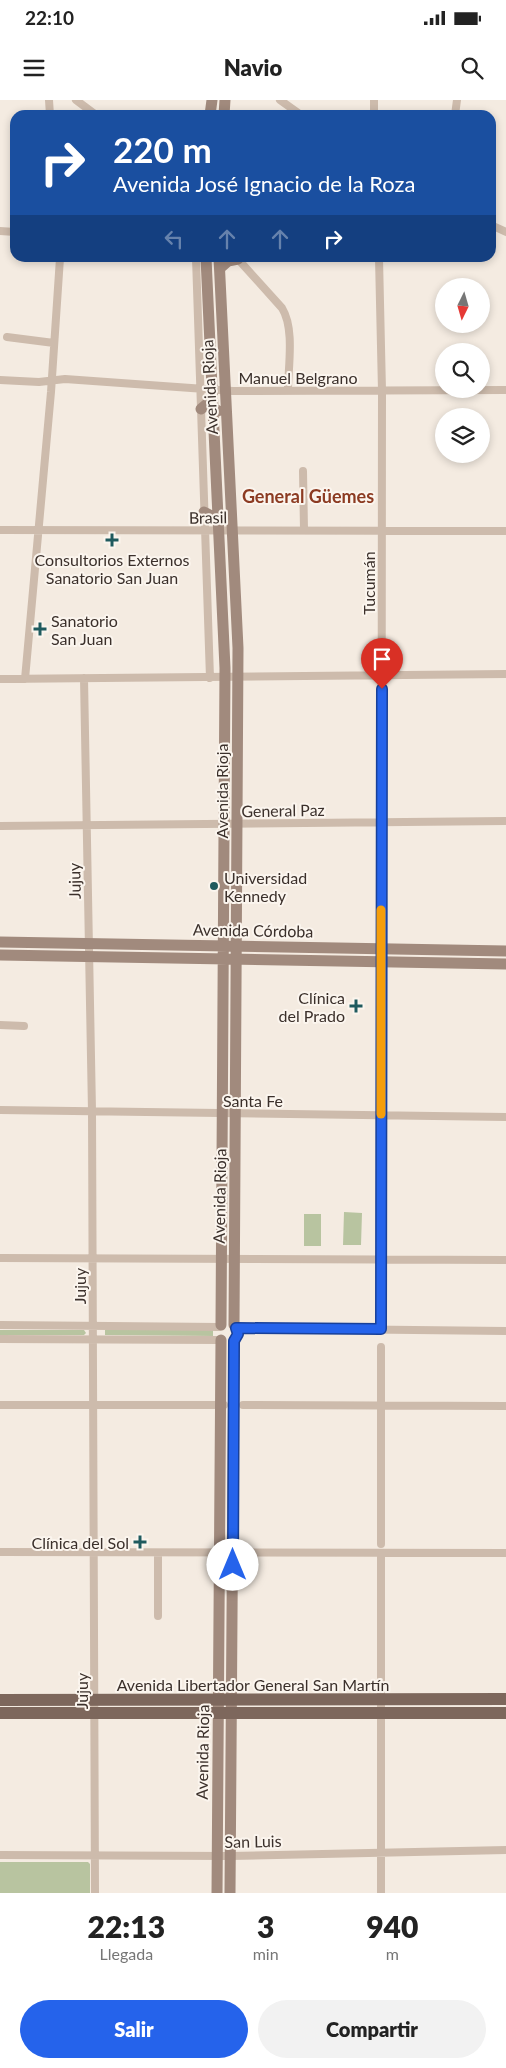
<!DOCTYPE html>
<html lang="es">
<meta charset="utf-8">
<style>
body{margin:0;font-family:Lato,sans-serif;background:#f2f2f2;color:#222;height:100vh;display:flex;flex-direction:column;font-size:19px;white-space:nowrap}
*{box-sizing:border-box;margin:0}
p{font-size:16px;color:#767676}
.icon{flex:none;width:28px;height:28px;fill:none;stroke:currentColor;stroke-width:2;stroke-linecap:round;stroke-linejoin:round}
.map{position:relative;height:1793px;overflow:hidden}
.details{display:flex;flex-direction:column;background:#fff;flex:1}
.details>*{flex:none}
.banner{position:absolute;left:10px;top:10px;width:486px;height:152px;border-radius:15px;box-shadow:0 2px 8px #0003;background:#1a4fa0;color:#fff;overflow:hidden}
.needle{width:32px;rotate:185deg}
.tools{position:absolute;left:435px;top:178px;display:grid;gap:10px}
.tools a{display:grid;place-items:center;width:55px;height:55px;border-radius:50%;background:#fff;box-shadow:0 2px 8px #0003;font-size:25px}
.pin{position:absolute;display:grid;place-items:center;width:42px;height:42px;color:#fff;margin:-51px -21px;border-radius:50% 50% 50% 0;rotate:-45deg;box-shadow:0 0 5px #0007}
.pin .icon{rotate:45deg}
.me{position:absolute;width:55px;margin:-28px;rotate:0deg;stroke-linejoin:round;filter:drop-shadow(0 0 4px #0008)}
.turn{display:flex;align-items:center;gap:18px;height:105px;padding:0 20px;font-size:22px}
.turn .icon{width:65px;height:65px;stroke-width:2.5}
.turn b{display:block;font-size:35px;line-height:42px}
.lanes{display:flex;align-items:center;height:48px;padding:0 20px;background:#0003;justify-content:center;gap:25px;direction:ltr}
.lanes .off{opacity:.35}
.eta{display:flex;justify-content:space-evenly;align-items:center;height:85px;text-align:center}
.eta b{font-size:30px;font-weight:800;line-height:35px}
.cta{display:flex;gap:10px;margin-top:auto;padding:10px 20px}
.cta a{flex:1;height:58px;border-radius:30px;background:#2563eb;color:#fff;font-size:20px;font-weight:800;line-height:58px;text-align:center}
.cta a+a{background:#f2f2f2;color:#222}
.status{display:flex;justify-content:space-between;align-items:center;height:35px;padding:0 25px;background:#fff;direction:ltr}
.status svg{height:14px;fill:currentColor}
header{display:flex;justify-content:space-between;align-items:center;height:65px;padding:0 20px;background:#fff;font-size:22px;font-weight:800}
.map>svg:first-child{display:block}
.green{fill:#b8c4a0}
.lines{fill:none;stroke-linecap:round;stroke-linejoin:round}
.street{stroke:#cdbbac;stroke-width:8}
.secondary{stroke:#a18a7d;stroke-width:11}
.primary{stroke:#7d675c;stroke-width:12}
.route-casing{stroke:#184099;stroke-width:12}
.route{stroke:#2563eb;stroke-width:9}
.slow{stroke:#f59e0b;stroke-width:9}
.poi-dot{fill:#1f5a5e;stroke:#fbf5ee;stroke-width:2}
.labels{text-anchor:middle;dominant-baseline:central;stroke-width:4;stroke-linejoin:round;paint-order:stroke}
.street-label{font-size:16px;fill:#3b302b;stroke:#fbf5ee}
.poi-label{font-size:16px;fill:#3b302b;stroke:#fbf5ee;text-anchor:start}
.neighbourhood-label{font-size:18px;font-weight:bold;fill:#8c3b22;stroke:#fbf5ee}
</style>
<div class="status"><b>22:10</b><svg viewBox="0 0 49 12"><path d="M0 12V9h3v3zM5 12V6h3v6zM10 12V3h3v9zM15 12V0h3v12zM26 1h20v11H26zM47 4h2v5h-2z"/></svg></div>
<header><svg class="icon" aria-label="menu" viewBox="0 0 24 24"><path d="M4 6h16M4 12h16M4 18h16"/></svg>Navio<svg class="icon" aria-label="search" viewBox="0 0 24 24"><circle cx="10" cy="10" r="6"/><path d="M15 15l6 6"/></svg></header>
<div class="map">
<svg width="506" height="1793" viewBox="0 0 506 1793">
<rect width="100%" height="100%" fill="#f4ebe1"/>
<path class="green" d="M344,1112L362,1113L361,1145H343Z
M304,1114H321V1146H304Z
M0,1230H84L86,1233L84,1235H0Z
M105,1230H213V1236L105,1235Z
M0,1762H88L90,1764V1793H0Z"/>
<g class="lines">
<path class="street" d="M49,0L50,15
M76,0L96,15
M280,0L301,15
M374,0V15
M455,15L457,0
M491,125L506,132
M0,131L15,132
M196,158L210,578
M237,158L282,208C295,229 288,267 288,291
M379,158L382,291L381,1229
M7,237L54,243
M0,280L39,282L65,279L233,291L506,290
M303,371L304,430
M0,430L506,431
M84,578L92,1011L95,1793
M0,579L506,574
M25,579L51,292L60,158
M0,726L506,721
M0,925L24,926
M0,1010L506,1017
M0,1158L506,1160
M0,1225L219,1227
M236,1228L506,1231
M0,1239L220,1240
M0,1305H224
M243,1305L506,1306
M381,1444V1247
M0,1452L506,1453
M381,1453V1793
M158,1516V1453
M0,1755L230,1756L506,1750"/>
<path class="secondary" d="M210,15L212,0
M224,15L225,0
M206,158L225,568L221,1225
M219,158L238,548L234,1225
M220,168L228,161L238,159
M201,309L207,304L218,311
M204,412L219,420
M0,842L506,851
M0,855L506,864
M217,1793L221,1240
M230,1793L234,1241"/>
<path class="primary" d="M0,1600L506,1599
M0,1613H506"/>
</g>
<g class="lines">
<g class="route-casing">
<path id="route" d="M233,1465L234,1241L238,1234L236,1228L381,1229L382,589"/>
</g>
<use href="#route" class="route"/>
<path class="slow" d="M381,1014V810"/>
</g>
<g class="poi-dot">
<path d="M109.5 432.5h5v5h5v5h-5v5h-5v-5h-5v-5h5z"/>
<path d="M37.5 521.5h5v5h5v5h-5v5h-5v-5h-5v-5h5z"/>
<circle cx="214" cy="786" r="5"/>
<path d="M353.5 898.5h5v5h5v5h-5v5h-5v-5h-5v-5h5z"/>
<path d="M137.5 1434.5h5v5h5v5h-5v5h-5v-5h-5v-5h5z"/>
</g>
<g class="labels">
<g class="street-label">
<text x="298" y="277">Manuel Belgrano</text>
<text transform="translate(209 287) rotate(-93)">Avenida Rioja</text>
<text transform="translate(208 417) rotate(-1)">Brasil</text>
<text transform="translate(368 483) rotate(-90)">Tucumán</text>
<text transform="translate(221 691) rotate(-90)">Avenida Rioja</text>
<text transform="translate(283 710) rotate(-1)">General Paz</text>
<text transform="translate(74 781) rotate(-91)">Jujuy</text>
<text transform="translate(253 830) rotate(1)">Avenida Córdoba</text>
<text x="253" y="1000">Santa Fe</text>
<text transform="translate(219 1096) rotate(-89)">Avenida Rioja</text>
<text transform="translate(79 1186) rotate(-90)">Jujuy</text>
<text x="253" y="1584">Avenida Libertador General San Martín</text>
<text transform="translate(81 1591) rotate(-90)">Jujuy</text>
<text transform="translate(202 1652) rotate(-89)">Avenida Rioja</text>
<text transform="translate(253 1741) rotate(-1)">San Luis</text>
</g>
<g class="poi-label">
<text x="112" y="459" text-anchor="middle">Consultorios Externos<tspan x="112" dy="18">Sanatorio San Juan</tspan></text>
<text x="51" y="520">Sanatorio<tspan x="51" dy="18">San Juan</tspan></text>
<text x="224" y="777">Universidad<tspan x="224" dy="18">Kennedy</tspan></text>
<text x="345" y="897" text-anchor="end">Clínica<tspan x="345" dy="18">del Prado</tspan></text>
<text x="129" y="1442" text-anchor="end">Clínica del Sol</text>
</g>
<g class="neighbourhood-label">
<text x="308" y="396">General Güemes</text>
</g>
</g>
</svg>
<div class="tools">
<a><svg class="needle" viewBox="-14 -14 28 28"><path d="M0-13l5 13h-10z" fill="#e53935"/><path d="M0 13l5-13h-10z" fill="#767676"/></svg></a>
<a><svg class="icon" aria-label="search" viewBox="0 0 24 24"><circle cx="10" cy="10" r="6"/><path d="M15 15l6 6"/></svg></a>
<a><svg class="icon" aria-label="layers" viewBox="0 0 24 24"><path d="M12 4l9 5-9 5-9-5zM3 14l9 5 9-5"/></svg></a>
</div>
<div class="pin" style="left:382px;top:589px;background:#d93025"><svg class="icon" aria-label="arrive" viewBox="0 0 24 24"><path d="M6 21V4h12l-3 4 3 4H6"/></svg></div>
<svg class="me" style="left:233px;top:1465px" viewBox="-20 -20 40 40"><circle r="19" fill="#fff"/><path d="M0-13L10 11 0 6-10 11z" fill="#2563eb"/></svg>
<div class="banner">
<div class="turn"><svg class="icon" aria-label="right" viewBox="0 0 24 24"><path d="M7 20v-9h11M14 6l5 5-5 5"/></svg><div><b>220 m</b>Avenida José Ignacio de la Roza</div></div>
<div class="lanes"><svg class="icon off" aria-label="left" viewBox="0 0 24 24"><path d="M17 20v-9H6M10 6l-5 5 5 5"/></svg><svg class="icon off" aria-label="ahead" viewBox="0 0 24 24"><path d="M12 20V5M6 11l6-6 6 6"/></svg><svg class="icon off" aria-label="ahead" viewBox="0 0 24 24"><path d="M12 20V5M6 11l6-6 6 6"/></svg><svg class="icon" aria-label="right" viewBox="0 0 24 24"><path d="M7 20v-9h11M14 6l5 5-5 5"/></svg></div>
</div>
</div>
<section class="details">
<div class="eta">
<div><b>22:13</b><p>Llegada</p></div>
<div><b>3</b><p>min</p></div>
<div><b>940</b><p>m</p></div>
</div>
<div class="cta"><a>Salir</a><a>Compartir</a></div>
</section>
